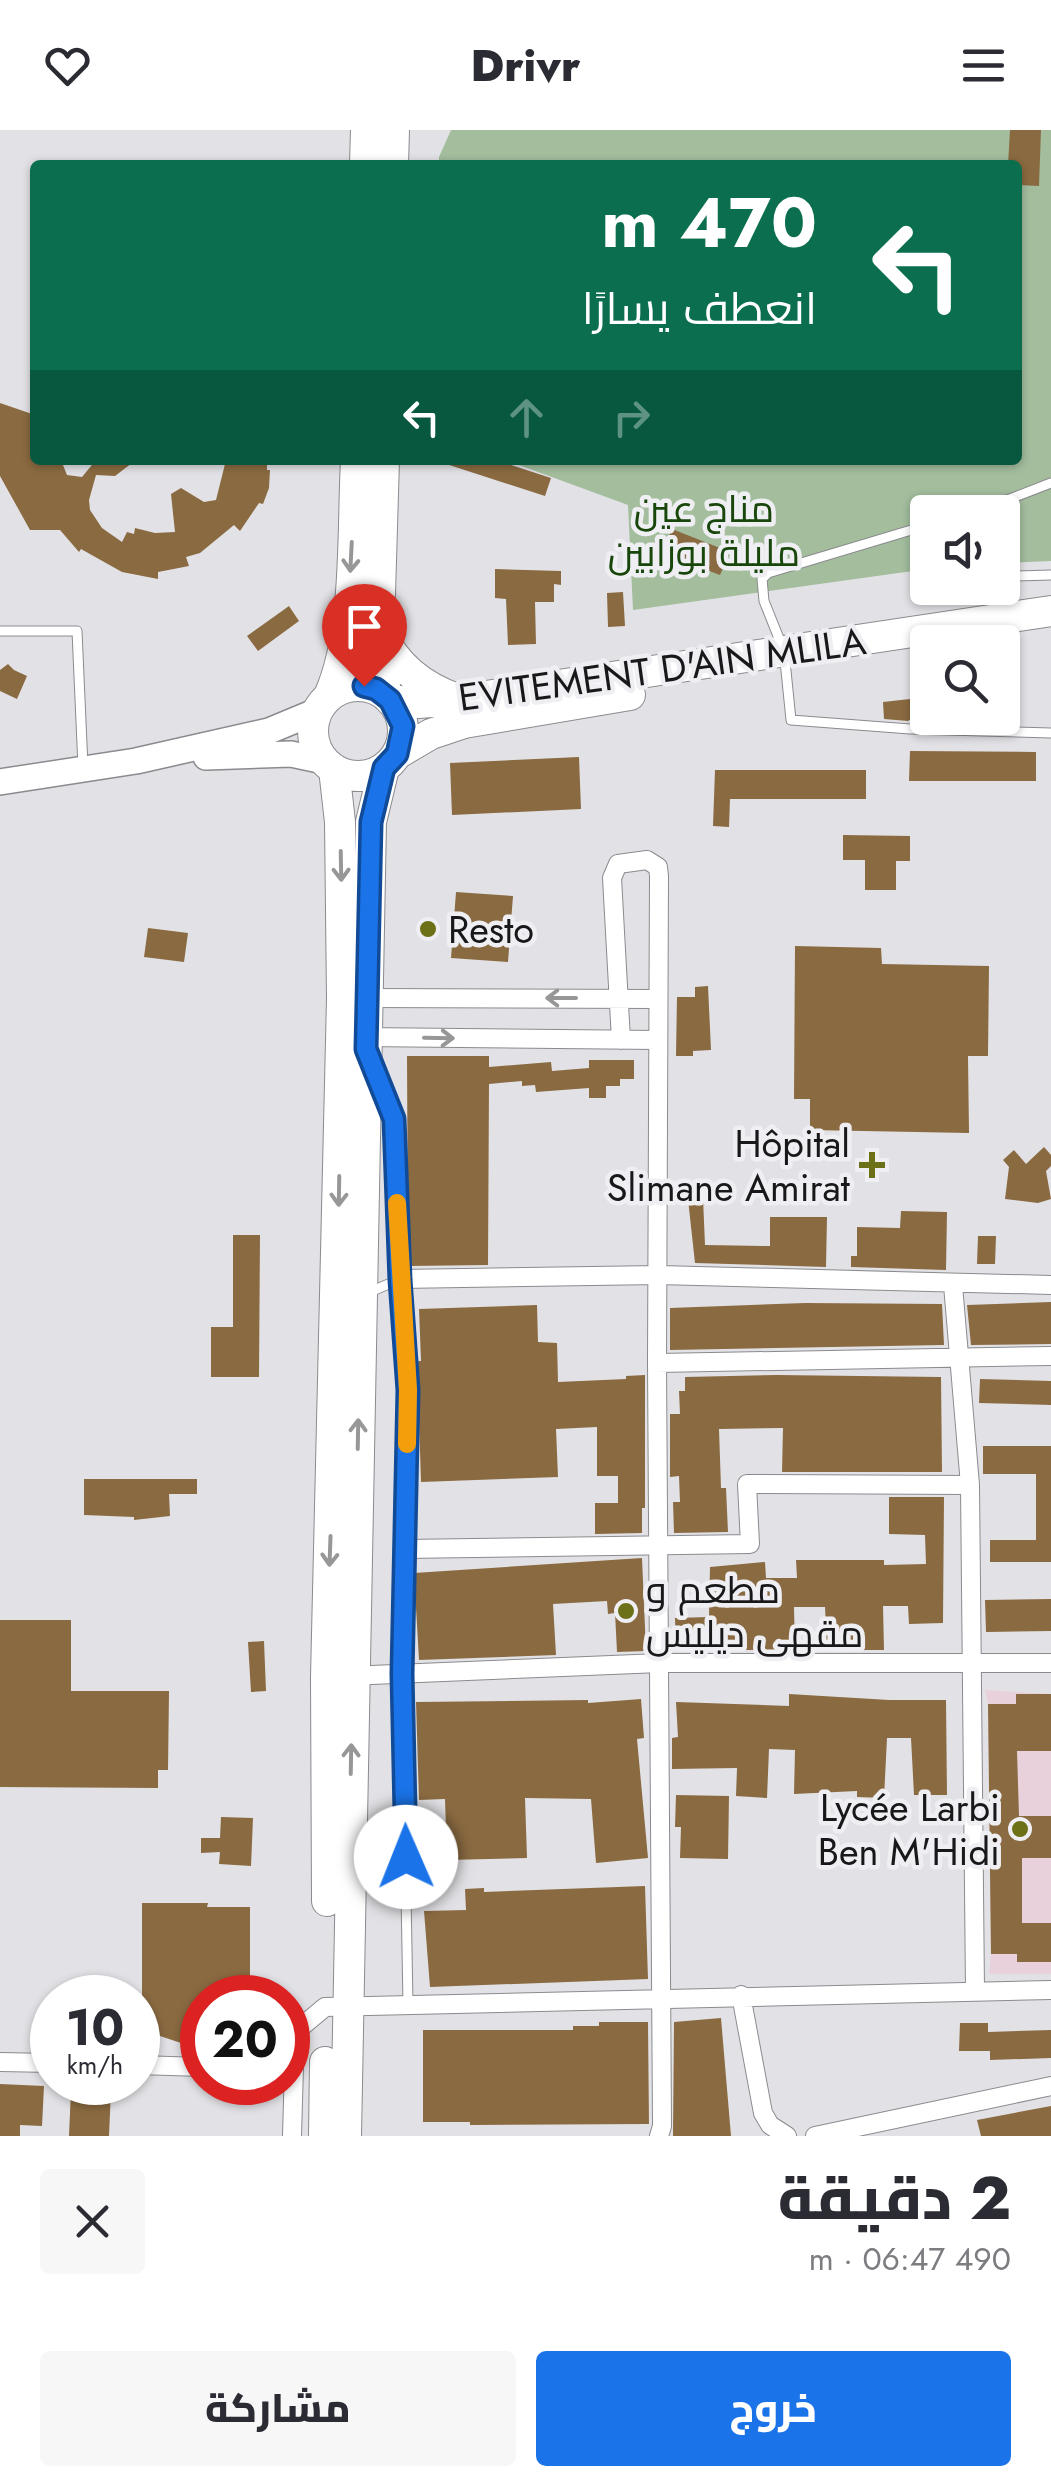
<!DOCTYPE html>
<html lang="ar">
<meta charset="utf-8">
<style>
body{margin:0;font-family:Jost,Cairo,sans-serif;background:#f7f7f7;color:#2b2b33;direction:rtl;height:100vh;display:flex;flex-direction:column;font-size:38px;white-space:nowrap}
*{box-sizing:border-box;margin:0}
p{font-size:32px;color:#7c7c81}
.icon{flex:none;width:55px;height:55px;fill:none;stroke:currentColor;stroke-width:2;stroke-linecap:round;stroke-linejoin:round}
.map{position:relative;height:2006px;overflow:hidden;direction:ltr}
.drawer{display:flex;flex-direction:column;background:#fff;flex:1}
.drawer>*{flex:none}
.hud{position:absolute;left:30px;top:30px;width:992px;height:305px;border-radius:10px;box-shadow:0 2px 8px #0004;direction:rtl;background:#0b6e4f;color:#fff;overflow:hidden}
.fabs{position:absolute;left:910px;top:365px;display:grid;gap:20px}
.fabs a{display:grid;place-items:center;width:110px;height:110px;border-radius:10px;background:#fff;box-shadow:0 2px 8px #0004;font-size:50px}
.speed{position:absolute;left:30px;top:1845px;display:flex;gap:20px;font-size:50px;font-weight:700;text-align:center}
.speed>*{display:grid;place-content:center;width:130px;height:130px;border-radius:50%;background:#fff;box-shadow:0 2px 8px #0004;line-height:1}
.speed small{font-size:25px;font-weight:400}
.speed .limit{border:15px solid #d22;background:#fff;color:#111}
.pin{position:absolute;display:grid;place-items:center;width:85px;height:85px;color:#fff;margin:-102px -42px;border-radius:50% 50% 50% 0;rotate:-45deg;box-shadow:0 0 10px #0007}
.pin .icon{rotate:45deg}
.me{position:absolute;width:110px;margin:-55px;rotate:359deg;stroke-linejoin:round;filter:drop-shadow(0 0 8px #0008)}
.turn{display:flex;align-items:center;gap:35px;height:210px;padding:0 40px;font-size:45px}
.turn .icon{width:130px;height:130px;stroke-width:2.5}
.turn b{display:block;font-size:70px;line-height:85px}
.lanes{display:flex;align-items:center;height:95px;padding:0 40px;background:#0003;justify-content:center;gap:50px;direction:ltr}
.lanes .off{opacity:.35}
.round{display:grid;place-items:center;flex:none;width:105px;height:105px;border-radius:10px;background:#f7f7f7}
.headline{display:flex;align-items:center;justify-content:space-between;height:170px;padding:0 40px}
h1{font-size:60px;font-weight:800;line-height:75px}
.primary-button{display:flex;gap:20px;margin-top:auto;padding:20px 40px}
.primary-button a{flex:1;height:115px;border-radius:10px;background:#1a73e8;color:#fff;font-size:40px;font-weight:800;line-height:115px;text-align:center}
.primary-button a+a{background:#f7f7f7;color:#2b2b33}
header{display:flex;justify-content:space-between;align-items:center;height:130px;padding:0 40px;background:#fff;font-size:45px;font-weight:800}
.map>svg:first-child{display:block}
.education{fill:#e9d1db}
.green{fill:#a3bd9d}
.building{fill:#8a6a41}
.lines{fill:none;stroke-linecap:round;stroke-linejoin:round}
.service-casing{stroke:#8a8b8e;stroke-width:11}
.minor-casing{stroke:#8a8b8e;stroke-width:20}
.secondary-casing{stroke:#8a8b8e;stroke-width:28}
.trunk-casing{stroke:#8a8b8e;stroke-width:32}
.service{stroke:#fff;stroke-width:9}
.minor{stroke:#fff;stroke-width:18}
.secondary{stroke:#fff;stroke-width:25}
.trunk{stroke:#fff;stroke-width:30}
.oneway{stroke:#979798}
.route-casing{stroke:#114b97;stroke-width:25}
.route{stroke:#1a73e8;stroke-width:18}
.slow{stroke:#f59e0b;stroke-width:18}
.poi-dot{fill:#6c7016;stroke:#efeff3;stroke-width:4}
.labels{text-anchor:middle;dominant-baseline:central;stroke-width:9;stroke-linejoin:round;paint-order:stroke}
.park-label{font-size:38px;fill:#19460b;stroke:#efeff3}
.street-label{font-size:38px;fill:#18181a;stroke:#efeff3}
.poi-label{font-size:38px;fill:#18181a;stroke:#efeff3;text-anchor:start}
</style>
<header><svg class="icon" aria-label="menu" viewBox="0 0 24 24"><path d="M4 6h16M4 12h16M4 18h16"/></svg>Drivr<svg class="icon" aria-label="heart" viewBox="0 0 24 24"><path d="M12 20l-8-8c-3-5 5-10 8-4 3-6 11-1 8 4z"/></svg></header>
<div class="map">
<svg width="1051" height="2006" viewBox="0 0 1051 2006">
<rect width="100%" height="100%" fill="#e2e2e6"/>
<path class="education" d="M985,1560L1051,1564V1844H989L991,1824L988,1574Z"/>
<path class="green" d="M451,0H1051V431L1003,433L1002,382H928L927,439L633,480L628,375L505,330H1018V35H439V27Z"/>
<path class="building" d="M1010,0H1041L1039,56L1018,55V35H1008Z
M0,273L35,285V330H61L67,345L82,347L96,330H136L115,346L96,345L89,370L90,380L102,398L122,412L127,402L134,404L135,398L155,403L175,402L171,364L181,358L204,372L216,370L226,330H267V340H270L269,358L263,374L259,373L240,401L234,395L200,423L186,427L189,436L158,442V449L122,442L81,419L79,422L60,400H30L0,346Z
M444,330H496L551,348L545,366L443,333Z
M672,399L730,422L720,445L662,423Z
M495,439L561,441V455L554,454V472H535L536,514L508,515L506,469L495,468Z
M623,462L625,496L608,497L607,463Z
M289,476L299,491L258,521L247,506Z
M8,534L14,540L27,546L17,569L0,561V540Z
M910,569L912,588L908,591L884,589L883,572Z
M910,621L1036,622V651H909Z
M579,627L581,679L452,685L450,633Z
M715,640H866V669H730L729,697L713,696Z
M843,705L910,706V731H896V760H865V730H843Z
M456,762L513,766L508,832L451,828Z
M148,798L188,803L184,832L144,827Z
M795,816L881,818L882,834L989,836L988,926H968L969,1003L810,1000V969H794Z
M708,856L711,920L693,921V926H676L677,867H695V857Z
M407,926H489V937L551,932L552,941L589,938V930H634V949H620V956H606V968H589V958L536,962L535,955L522,956V951L489,954L488,1135L408,1136Z
M1044,1017L1051,1025V1036L1046,1041L1051,1069L1038,1073L1005,1069L1009,1037L1003,1030L1014,1020L1026,1034Z
M686,1051H711V1068H703L705,1115L770,1116V1087H827L826,1137L695,1133Z
M901,1081L947,1082L946,1140L851,1137V1126H857V1097L900,1098Z
M233,1105H260L259,1247H211V1197H233Z
M978,1106H996L995,1134H977Z
M1051,1172V1214L971,1215L967,1175Z
M805,1173L942,1174L944,1215L670,1220V1178Z
M537,1175L538,1212L557,1213L558,1252L626,1249V1246L645,1245V1378H642V1403L595,1404V1373H618V1346H597V1297L556,1299L558,1347L421,1352L417,1231H421L419,1179Z
M777,1245L941,1247L942,1342H782L783,1298L719,1299L721,1358H726L728,1402L674,1403L673,1372H680L679,1346L670,1347V1284H680L679,1261H685V1247Z
M980,1249L1051,1251V1275L979,1273Z
M983,1316H1051V1432H990V1410H1036V1344H983Z
M84,1349H197V1364H169L170,1386L134,1390V1387L84,1385Z
M889,1367H944L943,1493L909,1494L908,1476H883L884,1520H827L825,1477H794L795,1520H676L675,1488L709,1487L710,1437L765,1432L766,1448H797L796,1430H884V1435L926,1434L925,1405L889,1404Z
M642,1428L646,1521L617,1522L615,1483L608,1484L607,1471L553,1474L556,1525L419,1530L414,1443Z
M1051,1469V1501L986,1502L985,1470Z
M0,1490H71V1561H169L168,1640H158V1658L0,1657Z
M264,1511L266,1561L251,1562L248,1512Z
M789,1564L889,1570H946L947,1665H914L911,1608H887L884,1668L857,1667V1661L794,1664L795,1620L769,1619L767,1668L736,1666L737,1638L672,1639V1608L678,1607L676,1572L789,1576Z
M1016,1564H1051V1621H1017L1019,1686H1051V1728H1022V1793H1051V1832H1017V1824H991L988,1574H1016Z
M641,1569L644,1608L637,1609L648,1728L596,1733L591,1669L525,1668L527,1728L447,1730L445,1669L419,1670L416,1572L588,1570V1573Z
M676,1665L729,1666L728,1729L680,1728L681,1697H675Z
M221,1687L253,1688L251,1736L219,1734L220,1722L201,1723V1708H220Z
M645,1756L648,1849L430,1857L424,1781L466,1780L465,1759L484,1758V1762Z
M142,1773H208L207,1777H250V1868H202V1903L196,1924H187V1915L154,1904H142Z
M721,1888L731,2006H673L674,1892Z
M599,1892H648L649,1994L470,1995V1992H423V1900H573V1896H599Z
M960,1893H988V1902L1051,1900V1928L990,1930V1921H959Z
M0,1954L44,1956L42,1996L20,1995V2006H0Z
M71,1959L111,1960L109,2006H69Z
M1051,1976V2006H981L977,1990Z"/>
<g class="lines">
<g class="service-casing">
<path id="service" d="M976,382L1051,353
M928,395L768,443L762,449L764,471L784,521L791,590L910,599L1051,603
M1004,483L1012,446L1051,445
M0,501H77L83,637
M377,945L394,989L400,1149
M370,1162L400,1149L408,1260L402,1544L408,1874"/>
</g>
<g class="minor-casing">
<path id="minor" d="M367,868L658,869
M362,907L658,910
M621,910L612,748L618,734L647,730L658,737L659,746L657,1233L662,1996L659,2006
M400,1149L659,1145L1051,1155
M953,1155L970,1355L975,1861
M657,1233L1051,1226
M404,1419L750,1414L747,1354L970,1355
M347,1546L660,1533H1051
M741,1865L763,1983L770,1995L787,2006
M288,1908L325,1877L1051,1860
M0,1932L52,1933
M138,1935L202,1937
M292,2006L295,1902
M815,2006L1051,1956"/>
</g>
<g class="secondary-casing">
<path id="secondary" d="M206,627L291,624L324,631
M0,652L136,631L269,601L317,581"/>
</g>
<g class="trunk-casing">
<path id="trunk" d="M365,35L366,0
M393,35L394,0
M384,330L379,497L386,566
M381,503C396,537 423,557 457,569
M313 601a45 45 0 1 1 90 0a45 45 0 1 1-90 0Z
M329,566C358,500 352,403 356,330
M390,570L418,573L460,570L1051,481
M397,624L431,604L464,593L630,565
M327,1771L326,1547L342,868L340,692L334,639
M324,2006L325,1932
M346,2006L371,692L384,638"/>
</g>
<use href="#service" class="service"/>
<use href="#minor" class="minor"/>
<use href="#secondary" class="secondary"/>
<use href="#trunk" class="trunk"/>
</g>
<defs><path id="oneway-shaft" d="M-6 0H5M1.5-3L5.5 0L1.5 3" fill="none" stroke-width="1.6" stroke-linecap="round" stroke-linejoin="round" transform="scale(2.5)"/></defs>
<g class="oneway">
<use href="#oneway-shaft" transform="translate(351 427) rotate(93)"/>
<use href="#oneway-shaft" transform="translate(341 736) rotate(89)"/>
<use href="#oneway-shaft" transform="translate(561 868) rotate(-180)"/>
<use href="#oneway-shaft" transform="translate(439 908) rotate(1)"/>
<use href="#oneway-shaft" transform="translate(339 1061) rotate(91)"/>
<use href="#oneway-shaft" transform="translate(358 1304) rotate(-89)"/>
<use href="#oneway-shaft" transform="translate(330 1421) rotate(92)"/>
<use href="#oneway-shaft" transform="translate(351 1629) rotate(-89)"/>
</g>
<g class="lines">
<g class="route-casing">
<path id="route" d="M364,556L376,559L390,570L403,596L397,624L384,638L371,692L366,919L394,989L400,1150L408,1260L402,1544L406,1727"/>
</g>
<use href="#route" class="route"/>
<path class="slow" d="M397,1073L408,1260L407,1314"/>
</g>
<g class="poi-dot">
<circle cx="428" cy="799" r="10"/>
<path d="M867 1020h10v10h10v10h-10v10h-10v-10h-10v-10h10z"/>
<circle cx="626" cy="1481" r="10"/>
<circle cx="1020" cy="1699" r="10"/>
</g>
<g class="labels">
<g class="park-label">
<text x="704" y="378">مناج عين<tspan x="704" dy="44">مليلة بوزابين</tspan></text>
</g>
<g class="street-label">
<text transform="translate(662 539) rotate(-8)">EVITEMENT D'AIN MLILA</text>
</g>
<g class="poi-label">
<text x="448" y="799">Resto</text>
<text x="850" y="1013" text-anchor="end">Hôpital<tspan x="850" dy="44">Slimane Amirat</tspan></text>
<text x="646" y="1459">مطعم و<tspan x="646" dy="44">مقهى ديليس</tspan></text>
<text x="1000" y="1677" text-anchor="end">Lycée Larbi<tspan x="1000" dy="44">Ben M'Hidi</tspan></text>
</g>
</g>
</svg>
<div class="fabs">
<a><svg class="icon" aria-label="sound" viewBox="0 0 24 24"><path d="M4 9h4l5-4v14l-5-4H4zM17 9q2 3 0 6"/></svg></a>
<a><svg class="icon" aria-label="search" viewBox="0 0 24 24"><circle cx="10" cy="10" r="6"/><path d="M15 15l6 6"/></svg></a>
</div>
<div class="speed"><div>10<small>km/h</small></div><div class="limit">20</div></div>
<div class="pin" style="left:364px;top:556px;background:#d93025"><svg class="icon" aria-label="arrive" viewBox="0 0 24 24"><path d="M6 21V4h12l-3 4 3 4H6"/></svg></div>
<svg class="me" style="left:406px;top:1727px" viewBox="-20 -20 40 40"><circle r="19" fill="#fff"/><path d="M0-13L10 11 0 6-10 11z" fill="#1a73e8"/></svg>
<div class="hud">
<div class="turn"><svg class="icon" aria-label="left" viewBox="0 0 24 24"><path d="M17 20v-9H6M10 6l-5 5 5 5"/></svg><div><b>470 m</b>انعطف يسارًا</div></div>
<div class="lanes"><svg class="icon" aria-label="left" viewBox="0 0 24 24"><path d="M17 20v-9H6M10 6l-5 5 5 5"/></svg><svg class="icon off" aria-label="ahead" viewBox="0 0 24 24"><path d="M12 20V5M6 11l6-6 6 6"/></svg><svg class="icon off" aria-label="right" viewBox="0 0 24 24"><path d="M7 20v-9h11M14 6l5 5-5 5"/></svg></div>
</div>
</div>
<section class="drawer">
<div class="headline"><div><h1>2 دقيقة</h1><p>490 m · 06:47</p></div><a class="round"><svg class="icon" aria-label="close" viewBox="0 0 24 24"><path d="M6 6l12 12M18 6L6 18"/></svg></a></div>
<div class="primary-button"><a>خروج</a><a>مشاركة</a></div>
</section>
